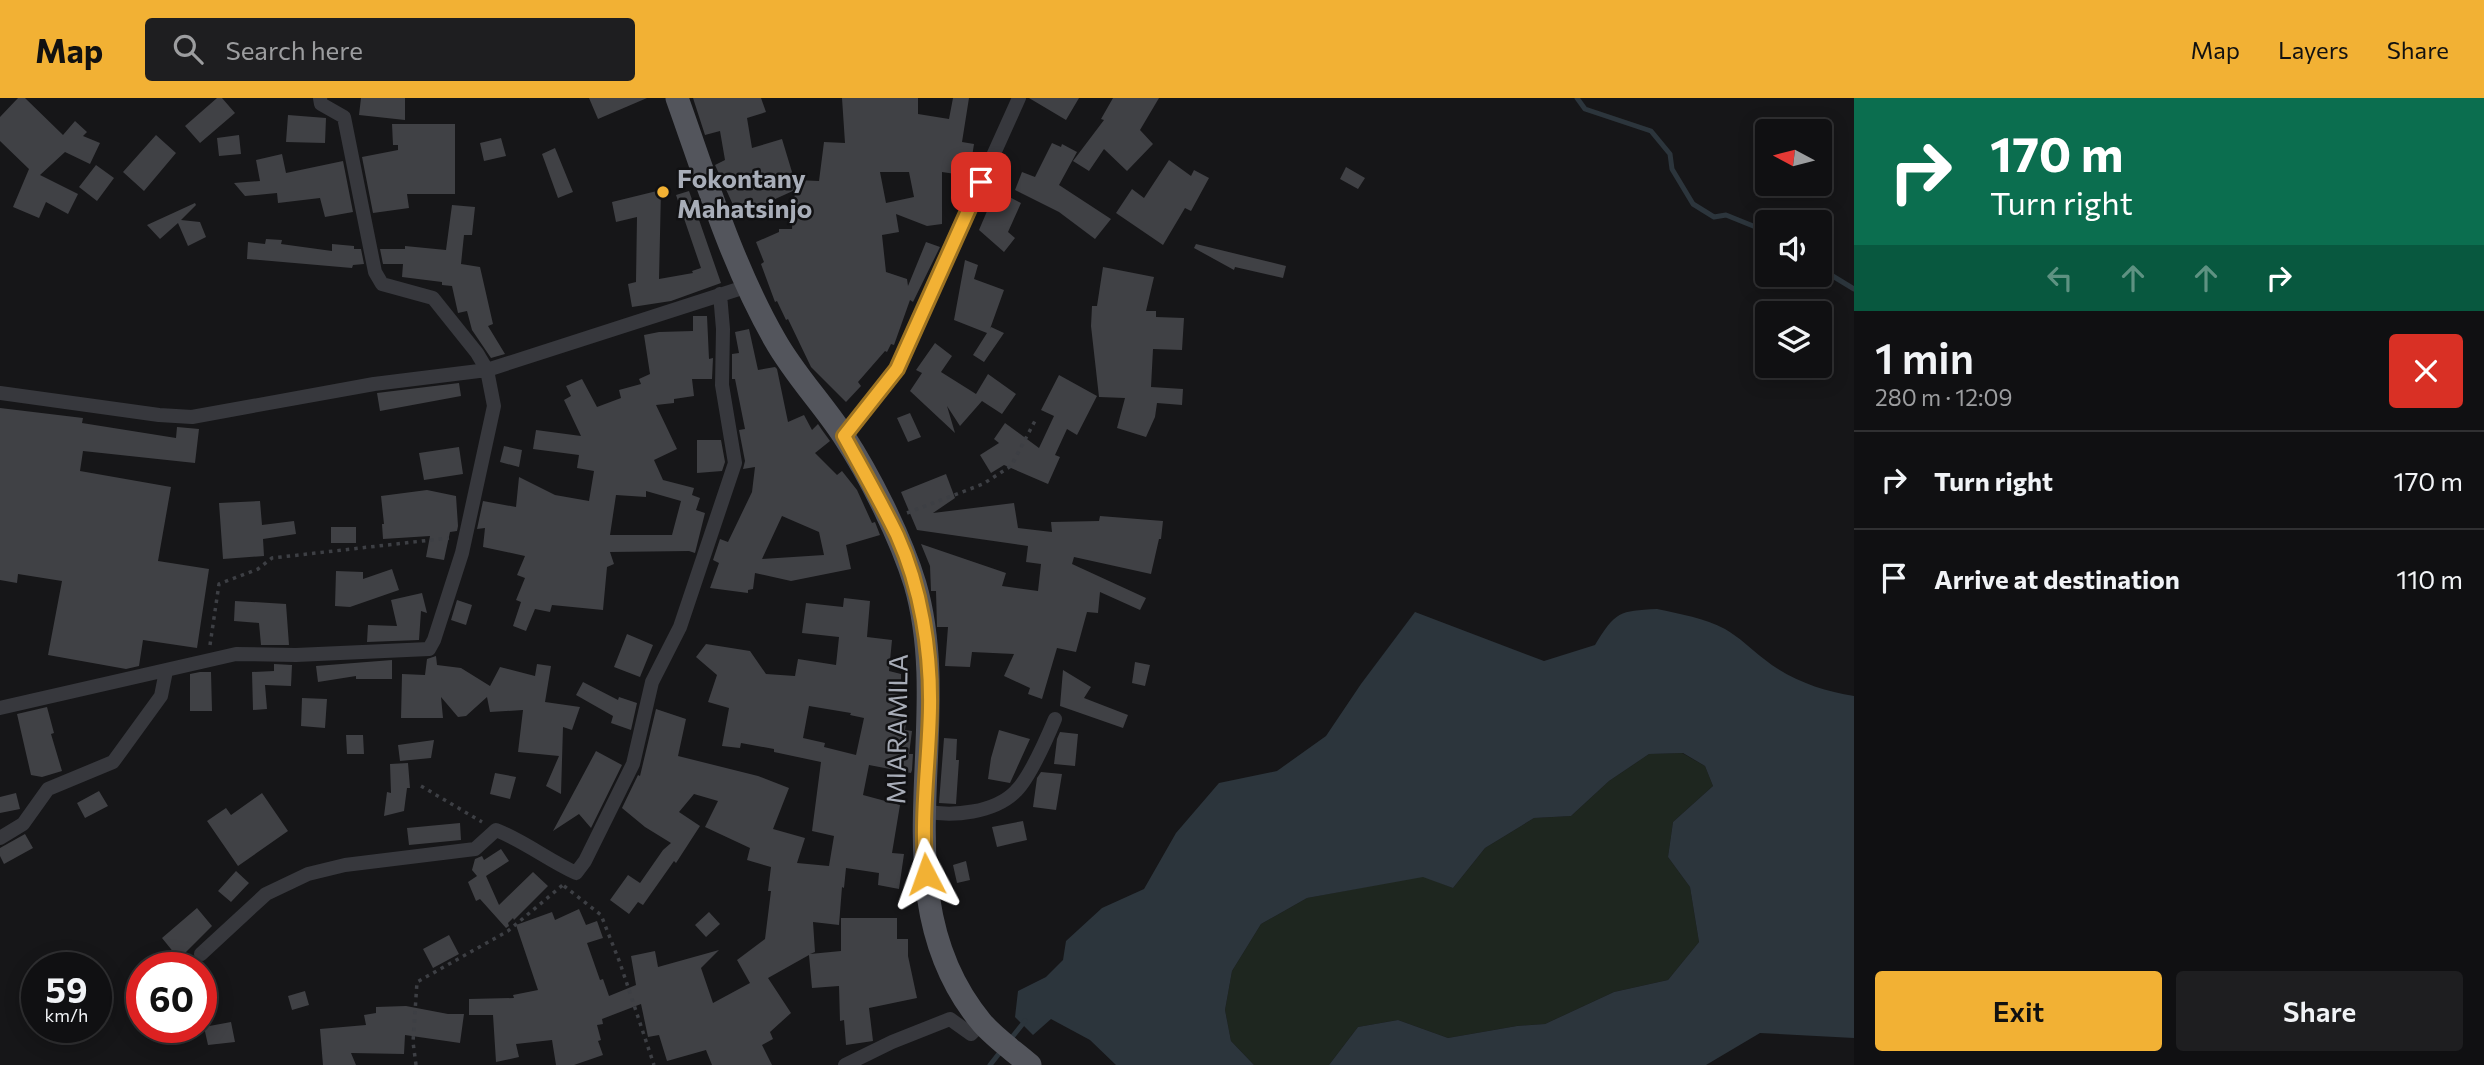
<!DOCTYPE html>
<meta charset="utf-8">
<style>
body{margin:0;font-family:Commissioner,sans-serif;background:#1e1e20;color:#f1f3f6;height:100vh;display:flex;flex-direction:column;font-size:26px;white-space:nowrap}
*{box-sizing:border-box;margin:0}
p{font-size:23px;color:#9c9d9f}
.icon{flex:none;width:38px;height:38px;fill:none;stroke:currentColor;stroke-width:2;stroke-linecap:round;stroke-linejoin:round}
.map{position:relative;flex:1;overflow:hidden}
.panel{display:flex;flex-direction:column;background:#101012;width:630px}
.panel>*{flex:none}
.top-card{background:#0b6e4f;color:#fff;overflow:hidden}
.needle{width:46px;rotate:277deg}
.buttons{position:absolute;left:1755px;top:21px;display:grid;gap:14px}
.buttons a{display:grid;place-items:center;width:77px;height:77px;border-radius:7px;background:#101012;box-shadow:0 4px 18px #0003,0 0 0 2px #303032;font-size:35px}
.speed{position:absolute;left:21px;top:854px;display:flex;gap:14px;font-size:35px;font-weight:700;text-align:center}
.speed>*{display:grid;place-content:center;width:91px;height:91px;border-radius:50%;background:#101012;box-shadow:0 4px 18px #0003,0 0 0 2px #303032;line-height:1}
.speed small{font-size:18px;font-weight:400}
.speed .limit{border:10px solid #d22;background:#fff;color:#111}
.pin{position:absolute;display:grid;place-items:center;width:60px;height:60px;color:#fff;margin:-30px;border-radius:14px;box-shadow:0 4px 10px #0006}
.me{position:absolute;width:77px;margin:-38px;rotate:356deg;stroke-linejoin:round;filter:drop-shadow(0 0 5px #0008)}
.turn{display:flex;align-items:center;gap:24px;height:147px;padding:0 21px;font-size:32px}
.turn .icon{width:91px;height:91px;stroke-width:2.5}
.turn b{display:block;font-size:49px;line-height:60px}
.lanes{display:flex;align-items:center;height:66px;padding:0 21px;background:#0003;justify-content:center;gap:35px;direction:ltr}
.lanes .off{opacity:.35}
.round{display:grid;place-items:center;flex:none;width:74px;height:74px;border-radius:7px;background:#1e1e20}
.summary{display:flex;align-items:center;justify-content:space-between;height:119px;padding:0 21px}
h1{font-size:42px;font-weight:600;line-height:52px}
.cta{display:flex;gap:14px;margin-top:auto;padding:14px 21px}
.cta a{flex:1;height:80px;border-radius:7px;background:#f2b134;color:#111;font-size:28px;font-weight:600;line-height:80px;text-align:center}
.cta a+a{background:#1e1e20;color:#f1f3f6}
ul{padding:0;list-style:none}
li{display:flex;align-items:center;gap:21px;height:98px;padding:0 21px;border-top:2px solid #303032}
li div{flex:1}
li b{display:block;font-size:26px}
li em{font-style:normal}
header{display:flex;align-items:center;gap:42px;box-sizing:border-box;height:98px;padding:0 35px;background:#f2b134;color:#111}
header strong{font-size:33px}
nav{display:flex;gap:38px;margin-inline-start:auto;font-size:24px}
.search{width:490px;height:63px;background:#1e1e20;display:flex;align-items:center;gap:18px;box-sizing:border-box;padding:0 24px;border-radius:7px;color:#9c9d9f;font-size:26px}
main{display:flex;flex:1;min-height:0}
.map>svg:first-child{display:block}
.green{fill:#1e261f}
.water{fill:#2c353c}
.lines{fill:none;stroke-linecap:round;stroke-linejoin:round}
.stream{stroke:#2c353c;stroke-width:5}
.building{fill:#404145;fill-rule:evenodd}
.path{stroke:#3d3f44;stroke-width:3.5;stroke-dasharray:3.5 5;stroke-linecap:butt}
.minor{stroke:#37383d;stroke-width:14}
.primary{stroke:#53555c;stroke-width:23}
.route-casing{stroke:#9d7322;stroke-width:18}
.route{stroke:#f2b134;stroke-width:12}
.poi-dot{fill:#f2b134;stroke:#111113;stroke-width:2.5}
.labels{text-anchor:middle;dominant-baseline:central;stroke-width:5;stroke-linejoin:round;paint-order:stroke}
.poi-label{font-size:26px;font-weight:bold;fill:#a8adb8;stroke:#111113;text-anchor:start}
.street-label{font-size:26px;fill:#a8adb8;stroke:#111113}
</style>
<header>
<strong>Map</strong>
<div class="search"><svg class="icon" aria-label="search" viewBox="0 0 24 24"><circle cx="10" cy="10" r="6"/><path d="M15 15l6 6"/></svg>Search here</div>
<nav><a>Map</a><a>Layers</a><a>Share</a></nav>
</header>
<main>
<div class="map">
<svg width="1854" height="967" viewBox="0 0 1854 967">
<rect width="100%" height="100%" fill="#161618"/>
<path class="green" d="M1682,655L1705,668L1713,688L1673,724L1668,759L1690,789L1699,844L1668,882L1614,894L1545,926L1517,928L1448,940L1398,922L1358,929L1329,967H1254L1231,943L1225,912L1232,873L1261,826L1307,800L1423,778L1453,790L1485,750L1534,720L1571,718L1609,683L1649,656Z"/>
<path class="water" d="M1657,511C1680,516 1705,520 1725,531C1739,539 1751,551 1764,561C1790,582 1822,593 1854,598V940L1760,935L1706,967H1329L1358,929L1398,922L1448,940L1517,928L1545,926L1614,894L1668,882L1699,844L1690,789L1668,759L1673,724L1713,688L1705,668L1683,655L1649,656L1609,683L1571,718L1534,720L1485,750L1453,790L1423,779L1307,800L1261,826L1232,873L1225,912L1231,943L1254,967H1116L1090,942L1051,921L1033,937L1015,919L1018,893L1046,879L1063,862L1066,843L1102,810L1144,791L1176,735L1219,685L1277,673L1326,638L1361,586L1415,514L1544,563L1595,547C1616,513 1619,513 1657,511Z"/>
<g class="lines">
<path class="stream" d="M1577,0L1585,11L1651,33L1670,56L1672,71L1693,106L1714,119L1726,117L1768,134
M1820,159L1827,165L1831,177L1854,191
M1009,943L1025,923
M990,967L1001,953"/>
</g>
<path class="building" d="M18,0H25L63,37L75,23L87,34L83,38L100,45L90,66L65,54L40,77L78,96L68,116L46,104L39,120L13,109L29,71L0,43V19Z
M217,0H222L235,15L200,45L185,28Z
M361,0H405V22L359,17Z
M589,0H647L598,21Z
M693,0H761L766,14L747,20L752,50L782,41L795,84V82L819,83L824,44L845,45L842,0H918V16L949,21L953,0H969L962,44L974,46L969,78L942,74V126L927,128L896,116L899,134L882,137L886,174L907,181L908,188L926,144L940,149L913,204L910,202L894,247L891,246L887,254L885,253L858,284L861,288L846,304L811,269L788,221L786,222L777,203L775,204L761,166L764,164L756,144L779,134V131H792L795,92L738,118L715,67L725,62L720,33L705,37ZM880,74H909L914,99L886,105Z
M1029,0H1079L1066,22Z
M1113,0H1159L1140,32L1153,46L1127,73L1104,51L1089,73L1073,63L1104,22L1101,21Z
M288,17L326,20L325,45L286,44Z
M392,26H455V96H407L409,110L373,115L362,59L398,52V47H393Z
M156,37L176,55L144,93L123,74Z
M239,37L241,56L219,58L217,40Z
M501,40L506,58L484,63L480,45Z
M1052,45L1061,49L1062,46L1077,54L1059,87L1111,121L1095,141L1059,114L1015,92L1022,74L1035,79Z
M555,50L573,94L558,100L542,56Z
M282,56L286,75L343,63L353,114L325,119L320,100L278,105L277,95L245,98L234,85L260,83L256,62Z
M1169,62L1191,78L1194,72L1209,80L1191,113L1185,110L1163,147L1116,115L1132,91L1144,100Z
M96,67L114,80L97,103L79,89Z
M1346,69L1365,80L1358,91L1340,81Z
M661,92L659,181L693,175L692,173L701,170L676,97L689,93L721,185L671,203L632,209L628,186L636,184L637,119L616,124L612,104Z
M996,92L1021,105L1008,134L1015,140L1004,154L979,132Z
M195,105L196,107L181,122L200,124L206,139L188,148L178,125L160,141L147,127Z
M452,107L475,109L472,137H464L461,166L480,169L493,226L488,228L505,256L491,260L472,232L467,213L458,215L452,188L442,187V184L402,179L403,166H383L380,151H405V148L446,152Z
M266,141L282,142L281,146L332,153V146L354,148V151H361L364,166L353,167L352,170L247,161L248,144L265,146Z
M1196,146L1286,168L1283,180L1235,169L1234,172L1194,150Z
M965,162L978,167L974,181L1004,192L990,231L991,229L1004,235L984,264L973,257L987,235L954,222Z
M1103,169L1154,179L1146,213H1156V219L1184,220L1182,252L1153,251L1151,289L1183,291L1182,307L1157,305L1155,319L1146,339L1117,330L1125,300L1099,299L1091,228L1092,208H1097Z
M693,218H707L709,261L713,260L712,281H692L694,298L674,301V305L656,307L677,351L654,362L663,382L694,390L692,397L700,400L696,412L705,415L695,455L689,453L610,454L614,466L607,469L603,512L552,507L550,514L535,511L526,533L513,528L521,504L516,502L525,480L517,477L525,458L483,449L485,430L477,431L483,403L516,409L519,379L555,397L589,403L594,373L577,370L579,357L533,351L536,332L581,338L564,302L571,298L566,288L582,281L597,309L621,300L619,292L641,286L639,281L650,276L644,237L659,234L693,233ZM646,393L681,403L672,437H610L616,397L646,399Z
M749,231L758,272L775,269L777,271L788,324L804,317L812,332L818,326L822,332L830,343L815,355L837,377L842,373L857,392L872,425L875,424L880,437L846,447L851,471L791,483L755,475L753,491L748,492V495L710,490L719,465L713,462L720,441L728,444L752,394L755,369L743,371L745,363L739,332L745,331L735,281H732V256L739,255L735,234ZM782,418L819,434L824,457L762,461Z
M935,245L952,258L941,274L976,296L988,276L1016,296L1002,316L982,303L960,328L947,308L955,335L910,293L922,275L916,272Z
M1059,277L1097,298L1077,337L1067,331L1055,357L1060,359L1048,386L1004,367L991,375L980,357L999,345L994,341L1005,325L1039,350L1054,318L1041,312Z
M459,285L461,298L380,313L377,295Z
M0,310L83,320L82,325L176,340L177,329L199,331L195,365L83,353L80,373L171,389L158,463L209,471L197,550L143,542L139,568L126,571L48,557L62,483L18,476L17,485L0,482Z
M910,315L921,339L908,344L897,320Z
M697,342H721L725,364L722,373L697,375Z
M504,348L522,352L519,369L500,364Z
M459,349L463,376L424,382L419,355Z
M946,376L955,400L933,415L1014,405L1018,430L1052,434L1051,424L1099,423L1100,418L1163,423L1161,441H1159L1151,476L1074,459L1072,466L1146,500L1140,512L1100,494L1098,515L1087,514L1076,554L1057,550L1042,601L1028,596L1030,590L1004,578L1014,556L972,554L970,569L945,568L948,529H937L936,493H931L930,468L921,446L1006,475L1002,488L1038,493L1041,466L1026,464L1028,448L917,432L901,394Z
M427,392L456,398L458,428L457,433L450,434L444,462L426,459L430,438L383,441L382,426H384L381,398Z
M260,403L262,427L294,423L296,436L263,441L264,458L223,461L219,405Z
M331,429H356V445H331Z
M392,471L399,492L350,509L335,508L336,473L363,474V481Z
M422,495L427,515L421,513L419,542L367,544L368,527L397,528L391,502Z
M844,500L870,503L867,539L892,542L889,573L901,576V618L907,619L905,632L912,633L909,656H913L912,672L911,675L869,667L863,697L900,707L892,755L904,756L899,791L878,787L879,775L846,770L844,790L842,789L839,827L813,824L815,854L810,856L841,853V820H897V841H908V858L917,900L869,910L873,943L846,947L844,922L840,923L839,888L812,890L809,857L768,880L791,915L770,934L773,941L762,947L772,967H712L706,952L667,963L659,937L648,939L641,906L602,921L603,926L597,927L601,942L598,943L603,957L574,967H556L552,942L516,946L519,959L496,964L493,917H469V901L514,900L513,897L538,892L516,827L552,814L555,822L579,811L586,827L597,823L603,840L587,845L600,882L603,881L609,898L636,887L631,858L655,853L658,869L719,852L701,870L713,905L750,885L737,862L765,841L771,793H768L771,769L747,762L750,750L705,729L718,703L694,696L679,714L700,728L676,765L674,763L643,807L638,804L629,816L610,802L628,777L640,785L663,752L671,745L645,729L622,710L638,677L640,678L656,611L686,621L678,658L758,678L789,690L773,731L805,740L797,765L829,768L834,738L812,733L821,664L774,654V651L741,645L740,650L722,648L729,610L708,604L717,577L696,559L706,546L750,553L766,576L795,578L798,561L836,567L839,539L802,535L806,505L843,509ZM809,608L851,615L850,617L864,620L856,657L824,649L825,645L803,640Z
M457,502L472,507L466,527L451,522Z
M235,503L286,506L289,547H261L259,525L234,523Z
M627,536L653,547L640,579L614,569Z
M436,558L437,567L461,570L490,588L500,569L535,578L537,566L551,568L545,604L580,609L572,632L563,629L561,696L546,688L559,658L518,654L523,612L490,614L487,599L466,618L458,619L441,599L443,620H401L402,576L425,577L427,561Z
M392,562V581H356V578L318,584L316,568Z
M1135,564L1150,567L1145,588L1132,585Z
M274,566L292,567L291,588L265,587L267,611L253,612L252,574L274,573Z
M1063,572L1091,589L1084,600L1128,617L1123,630L1060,608Z
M200,574H211L212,613H190V576Z
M583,584L618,602L619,599L637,605L631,632L611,625L613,618L576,597Z
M302,600L327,601L325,630L301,628Z
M47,609L54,635L51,636L62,673L42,679L31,677L17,616Z
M999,632L1030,641L1010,685L988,681L991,660Z
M1060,634L1078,636L1075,668L1054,666L1057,641Z
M346,637H363L364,656H347Z
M944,640L957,641L956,662H959L956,706L939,705Z
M434,642L431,660L400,663L398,647Z
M596,653L622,667L591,730L579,716L553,733Z
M408,665L410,690H407L404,713L384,718L387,694L391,695L390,666Z
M1041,674L1062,676L1056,712L1033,709L1037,680Z
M495,675L516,679L510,701L490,696Z
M99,693L108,708L85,720L77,705Z
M16,695L20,711L0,715V699Z
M262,695L288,733L238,768L207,723L226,710L231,717Z
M1023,723L1027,742L997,749L992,729Z
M460,725L461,742L409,747L407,730Z
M25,736L33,750L4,766L0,758V750Z
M501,751L509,763L486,778L499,807L533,774L548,788L514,822L513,820L508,825L509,828L506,830L480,801L476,803L468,784L477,778L472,772L475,761L482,758L484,762Z
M966,763L970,782L957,785L953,767Z
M236,773L249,785L231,804L218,793Z
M197,810L212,828L179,861L162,840Z
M709,814L720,826L706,839L695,827Z
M449,837L459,856L433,870L423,851Z
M305,893L309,907L292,912L288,898Z
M406,908L448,916H464L460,945L405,937L404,956L351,955L356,967H323L320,931L366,927L364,917L376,915V909Z
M231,924L235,944L208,947L204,929Z"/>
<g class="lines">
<path class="path" d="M907,415L983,386L1011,368L1036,321
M210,547L219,486L258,471L272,460L449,440
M421,688L482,724
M564,788L601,817L620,865L654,967
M416,967L413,944L417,884L508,833L564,786"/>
<path class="minor" d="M0,295L159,317L192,319L374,286L487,272L748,188
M844,338L897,271L1019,0
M0,610L236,556L296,557L429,551L434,542L462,455L494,308L487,272L477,255L433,200L382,186L375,174L344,19L321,6L320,0
M924,713C952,719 995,715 1016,693C1030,679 1047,640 1055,621
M0,740L23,726L48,691L113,664L161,598L166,573
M201,856L266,796L308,776L345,767L475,751L496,732C524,743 548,762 576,775L585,763L633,666L652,584L680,529L735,365L722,287L723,231L720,196
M845,967L892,944L950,921L971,936L982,925"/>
<path class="primary" d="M677,0C706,81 732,167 775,242C794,276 822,305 843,337C870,378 901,440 915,486C957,630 876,798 982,925C996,941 1014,953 1030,967"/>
</g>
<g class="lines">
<g class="route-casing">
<path id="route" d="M926,776C920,721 929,666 930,610C931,553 921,490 897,437C881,404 862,371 844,338L897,271L981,84"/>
</g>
<use href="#route" class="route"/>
</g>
<circle class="poi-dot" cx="663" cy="94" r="7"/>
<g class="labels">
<g class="poi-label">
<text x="677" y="79">Fokontany<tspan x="677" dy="30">Mahatsinjo</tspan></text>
</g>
<g class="street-label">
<text transform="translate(896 631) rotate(-89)">MIARAMILA</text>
</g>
</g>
</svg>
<div class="buttons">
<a><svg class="needle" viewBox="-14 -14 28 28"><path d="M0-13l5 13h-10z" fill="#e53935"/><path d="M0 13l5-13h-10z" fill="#9c9d9f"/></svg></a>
<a><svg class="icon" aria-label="sound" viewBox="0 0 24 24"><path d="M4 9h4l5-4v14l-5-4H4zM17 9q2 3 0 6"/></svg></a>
<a><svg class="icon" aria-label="layers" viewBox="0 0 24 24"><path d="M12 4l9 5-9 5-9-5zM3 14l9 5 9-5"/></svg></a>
</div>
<div class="speed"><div>59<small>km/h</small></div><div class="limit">60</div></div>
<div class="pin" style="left:981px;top:84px;background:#d93025"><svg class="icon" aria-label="arrive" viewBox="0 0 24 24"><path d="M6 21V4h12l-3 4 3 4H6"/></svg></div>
<svg class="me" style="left:926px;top:776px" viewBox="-20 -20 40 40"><path d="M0-17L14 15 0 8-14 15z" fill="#f2b134" stroke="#fff" stroke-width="4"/></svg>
</div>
<section class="panel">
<div class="top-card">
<div class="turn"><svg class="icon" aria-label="right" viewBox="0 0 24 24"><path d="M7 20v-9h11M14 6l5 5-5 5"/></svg><div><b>170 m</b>Turn right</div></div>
<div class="lanes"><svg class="icon off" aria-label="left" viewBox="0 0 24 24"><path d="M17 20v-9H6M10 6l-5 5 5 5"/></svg><svg class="icon off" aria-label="ahead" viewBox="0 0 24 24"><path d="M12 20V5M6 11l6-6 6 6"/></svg><svg class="icon off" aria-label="ahead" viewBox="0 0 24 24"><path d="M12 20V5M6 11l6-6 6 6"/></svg><svg class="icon" aria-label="right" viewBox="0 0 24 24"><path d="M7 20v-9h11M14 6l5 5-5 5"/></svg></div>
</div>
<div class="summary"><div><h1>1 min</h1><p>280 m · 12:09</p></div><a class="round" style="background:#d93025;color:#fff"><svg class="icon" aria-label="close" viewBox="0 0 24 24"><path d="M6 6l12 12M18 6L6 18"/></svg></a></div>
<ul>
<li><svg class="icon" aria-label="right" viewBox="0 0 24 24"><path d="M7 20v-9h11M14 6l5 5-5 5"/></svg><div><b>Turn right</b></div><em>170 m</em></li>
<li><svg class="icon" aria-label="arrive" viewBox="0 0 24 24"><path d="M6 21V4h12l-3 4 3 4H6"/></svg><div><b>Arrive at destination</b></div><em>110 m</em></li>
</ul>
<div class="cta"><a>Exit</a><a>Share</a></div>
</section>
</main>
